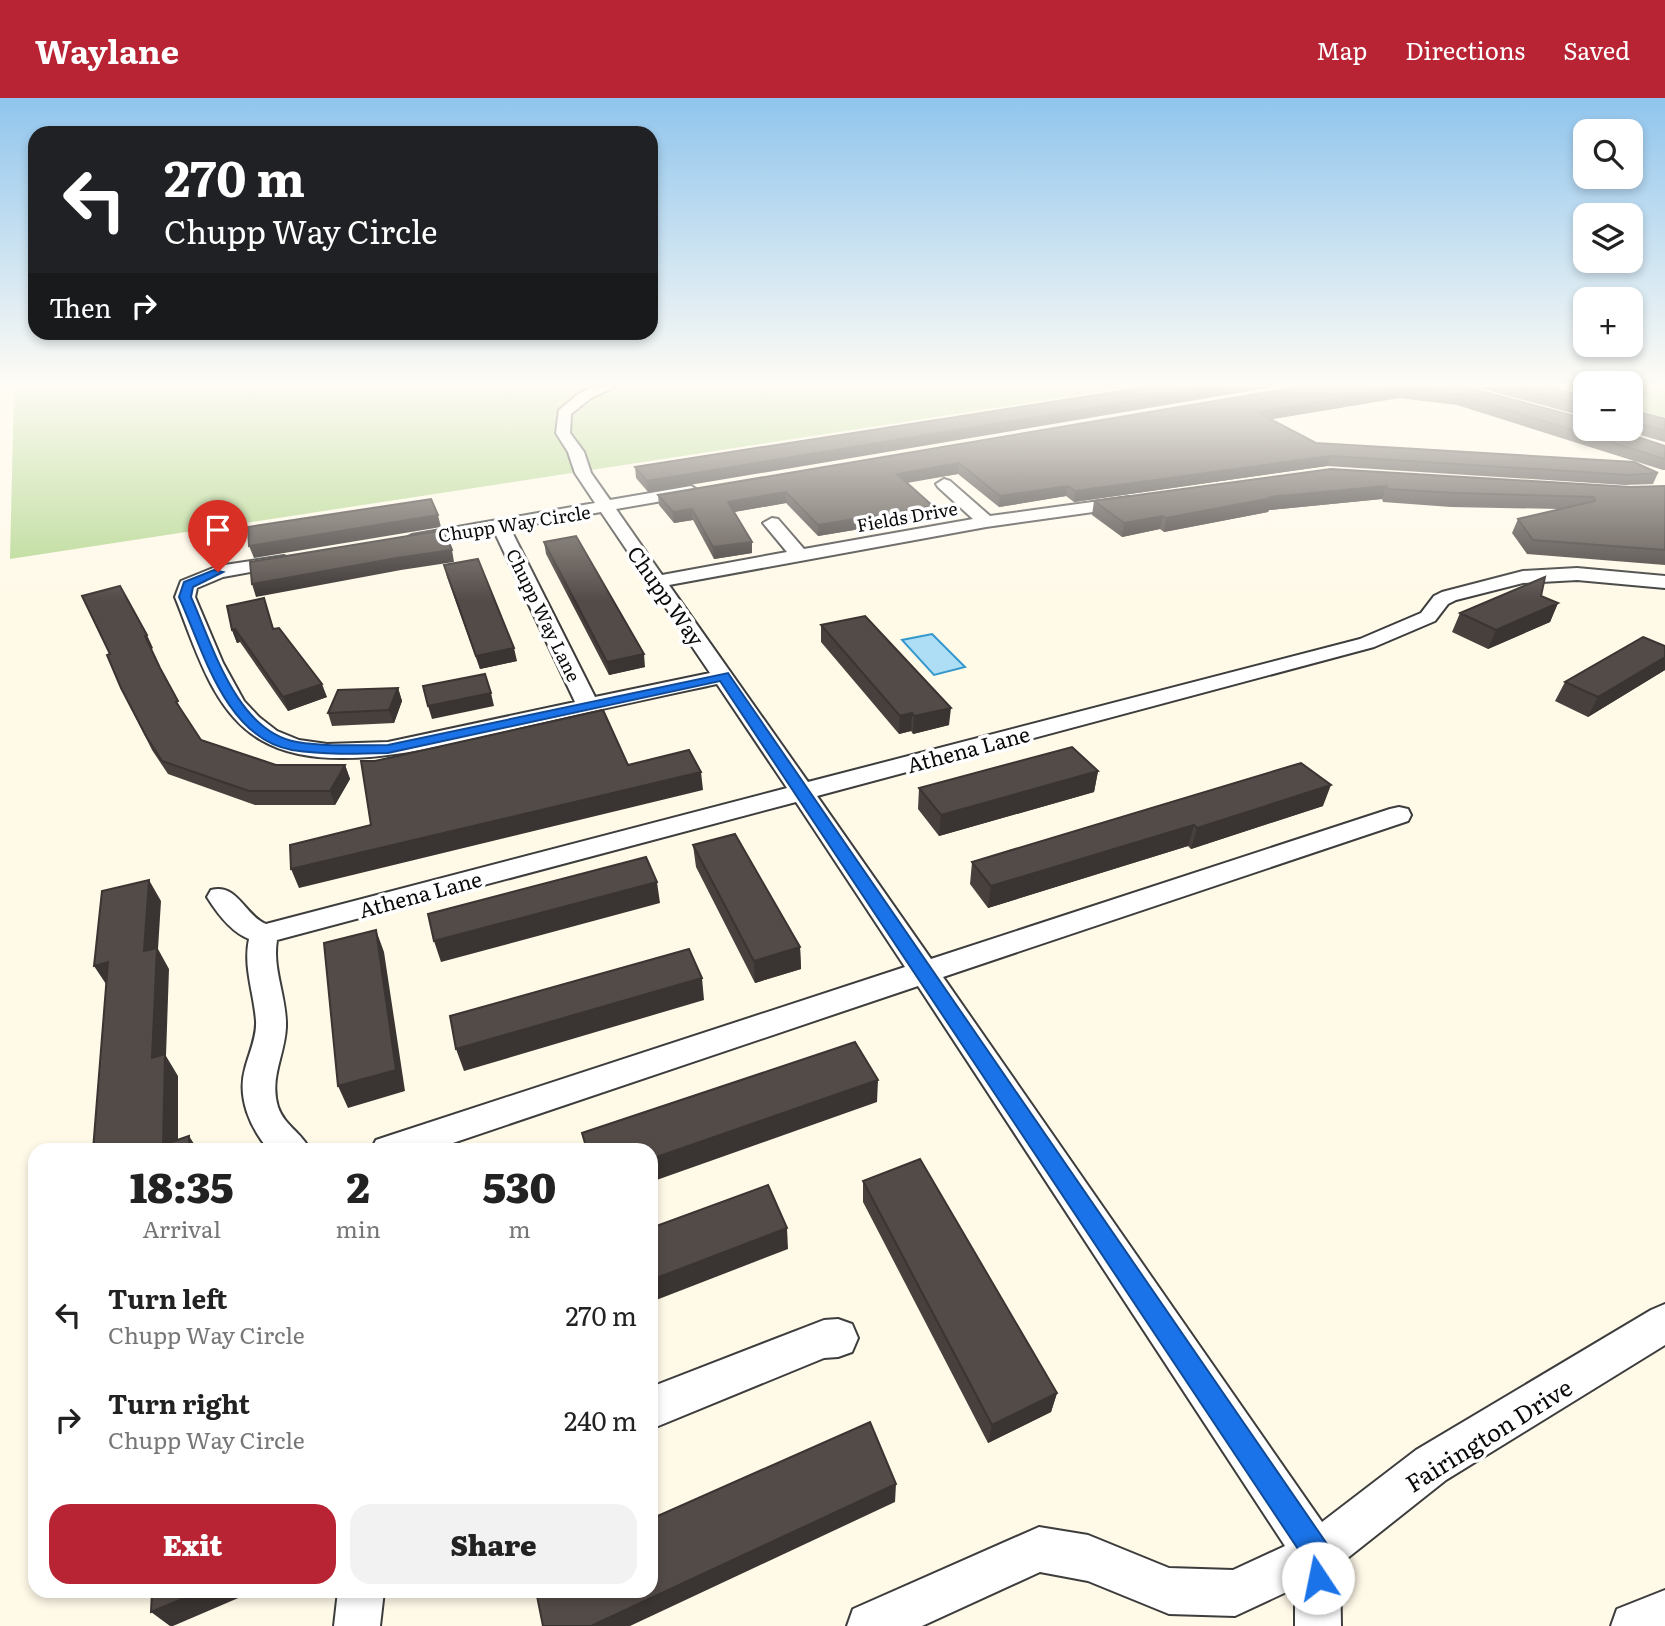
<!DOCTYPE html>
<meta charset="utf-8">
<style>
body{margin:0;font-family:Literata,serif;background:#f2f2f2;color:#222;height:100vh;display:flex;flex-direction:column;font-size:26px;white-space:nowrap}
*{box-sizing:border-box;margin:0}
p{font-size:23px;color:#767676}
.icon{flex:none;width:38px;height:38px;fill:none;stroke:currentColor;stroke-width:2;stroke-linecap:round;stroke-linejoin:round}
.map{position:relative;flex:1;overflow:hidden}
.drawer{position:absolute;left:28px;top:1045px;width:630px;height:455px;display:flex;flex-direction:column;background:#fff;border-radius:21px;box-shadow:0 4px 10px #0003}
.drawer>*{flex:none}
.banner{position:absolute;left:28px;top:28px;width:630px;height:214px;border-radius:21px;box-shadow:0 4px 10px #0003;background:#202124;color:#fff;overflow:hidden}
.tools{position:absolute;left:1573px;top:21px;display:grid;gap:14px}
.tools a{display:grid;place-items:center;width:70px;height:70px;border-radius:14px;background:#fff;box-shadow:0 4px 10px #0003;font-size:35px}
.pin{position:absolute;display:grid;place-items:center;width:60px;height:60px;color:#fff;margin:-72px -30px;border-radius:50% 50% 50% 0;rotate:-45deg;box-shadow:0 0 7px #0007}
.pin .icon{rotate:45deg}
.me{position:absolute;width:77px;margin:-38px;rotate:349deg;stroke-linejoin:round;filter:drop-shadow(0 0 5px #0008)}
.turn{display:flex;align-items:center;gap:24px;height:147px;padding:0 21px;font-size:32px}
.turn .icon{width:91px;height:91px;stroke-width:2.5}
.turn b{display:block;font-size:49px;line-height:60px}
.then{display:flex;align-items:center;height:66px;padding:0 21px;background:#0003;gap:14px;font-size:26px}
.eta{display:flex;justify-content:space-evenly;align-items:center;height:119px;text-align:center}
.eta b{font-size:42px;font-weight:800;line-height:49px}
.action{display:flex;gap:14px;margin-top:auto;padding:14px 21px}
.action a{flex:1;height:80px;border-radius:21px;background:#b82434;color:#fff;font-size:28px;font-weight:800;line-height:80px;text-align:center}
.action a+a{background:#f2f2f2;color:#222}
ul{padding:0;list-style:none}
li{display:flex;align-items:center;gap:21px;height:105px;padding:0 21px}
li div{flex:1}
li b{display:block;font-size:26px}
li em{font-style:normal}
header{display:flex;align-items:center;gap:42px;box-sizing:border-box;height:98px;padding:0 35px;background:#b82434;color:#fff}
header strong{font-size:33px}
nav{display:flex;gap:38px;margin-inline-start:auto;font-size:24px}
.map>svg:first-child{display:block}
.forest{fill:#b6d892}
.water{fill:#addef5;stroke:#3598cc;stroke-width:2}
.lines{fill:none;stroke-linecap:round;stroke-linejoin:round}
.minor-casing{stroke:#3d3d3d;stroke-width:4}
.minor{fill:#fff;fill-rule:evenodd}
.wall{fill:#47403d}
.shaded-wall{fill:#3a3432}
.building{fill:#534b47;stroke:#3a3432;stroke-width:2}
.route{fill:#1a73e8;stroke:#114b97;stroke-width:2}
.labels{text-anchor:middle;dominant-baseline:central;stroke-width:7;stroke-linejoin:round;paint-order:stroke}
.far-street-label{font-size:18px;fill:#0a0a0a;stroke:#fff}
.street-label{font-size:21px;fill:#0a0a0a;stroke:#fff}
.near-street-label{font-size:24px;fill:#0a0a0a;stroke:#fff}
</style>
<header>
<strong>Waylane</strong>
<nav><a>Map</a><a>Directions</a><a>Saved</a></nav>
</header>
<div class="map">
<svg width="1665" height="1528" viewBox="0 0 1665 1528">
<rect width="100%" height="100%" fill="#fff9e8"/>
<path class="forest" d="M14,289H1133L10,461Z
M1631,289H1665V323L1631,316Z"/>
<path class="water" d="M932,536L965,569L934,577L902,542Z"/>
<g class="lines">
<g class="minor-casing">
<path id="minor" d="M595,289H614L591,300L571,316L570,335L584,354L591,375L610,402L691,388L699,393L691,398L616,411L662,477L787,454L763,425L772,420L778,421L804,451L973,421L938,389L936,386L944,381L950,383L990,418L1129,399L1137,404L1129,409L986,429L669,487L808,684L1360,541L1421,515L1434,498L1442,494L1523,473L1577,470L1665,478V490L1577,482L1523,485L1456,502L1448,506L1435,523L1374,549L817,698L931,861L1390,711L1399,709L1408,711L1411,717L1408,723L943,879L1322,1424L1416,1352L1651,1212L1665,1206V1247L1446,1382L1340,1466L1341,1528H1295V1490L1235,1518L1169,1516L1088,1483L1040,1474L922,1528H847L853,1511L1039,1429L1088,1437L1169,1470L1233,1472L1285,1448L918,888L432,1052H371L376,1042L388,1038L905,869L796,704L277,842C272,872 287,899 286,929C285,957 269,979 278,1009C284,1027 302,1035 310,1052H269C250,1030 237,999 245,971C249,955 257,939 256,923C254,895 243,869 249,841C231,834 217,815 207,799L211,792C238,785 244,817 266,826L787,690L717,586C657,599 596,612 536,626C460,642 332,684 261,642C212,614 195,548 175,499L181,483L218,468L284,458L293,463L290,467L223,479L197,490L195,499L223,565L244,603L259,619L277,633L299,642L327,646L388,644L575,604L494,433L412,447L403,442L412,437L595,405L575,375L568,354L556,335L559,312L581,294ZM601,414L710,575L595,599L510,430Z
M838,1221L852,1226L858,1240L852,1254L838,1259L824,1260L651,1331V1289L824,1222Z
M1665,1492V1528H1611L1617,1511Z
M338,1493H384L380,1528H334Z"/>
</g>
<use href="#minor" class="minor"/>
</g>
<path class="wall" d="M1147,289L648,394L636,380L635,369Z
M1298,289H1466L1665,348V372H1663L1457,307L1399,300L1271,321L1316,345L1658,375L1653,386L1625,387L1327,368L1074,404L1066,398L999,409L958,376L907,385L932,419L818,438L786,405L734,414L752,455L714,461L693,422L674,425L659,407L658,397Z
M1476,289H1514L1586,308V319Z
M1631,312L1665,321V344L1619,331H1631Z
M1331,371L1631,389L1665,388V467L1527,456L1512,435L1518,421L1559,411L1451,409L1383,404L1382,401L1269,412L1268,414L1164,434L1160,431L1122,439L1092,417L1094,403Z
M544,444L645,569L609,577L546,456Z
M444,467L517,563L480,571L447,479Z
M1541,498L1558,505L1550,524L1488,551L1452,534L1460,515Z
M268,513L274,531L327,599L288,613L240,544L237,545L232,532Z
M821,527L949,627L913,636L911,633L899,636L821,544Z
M1665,548V572L1588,619L1555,603L1565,584Z
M153,550L151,551L160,570L184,617L201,642L276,667H345L350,681L335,707H255L168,676L152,652L121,590L110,556Z
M398,590L402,603L394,625L332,628L328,615Z
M1301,665L1323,708L1191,751L1188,748L988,810L970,786L972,764Z
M1098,673L1094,694L939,738L918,711L919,690Z
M693,747L800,849L801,871L755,885L696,769Z
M863,1083L1057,1295L1051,1314L988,1345L863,1104Z"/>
<path class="shaded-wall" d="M1220,289H1274L648,394L647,383Z
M1403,290L1399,300L1255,324L1257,314Z
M1330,358L1327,368L1074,404L1075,393Z
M959,365L958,376L896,386L897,376Z
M1068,388L1066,398L999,409L1000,398Z
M1386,388L1382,401L1269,412L1268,414L1164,434L1166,420L1269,399Z
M786,394V405L728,415V404Z
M933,408L932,419L818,438V427Z
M692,411L693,422L674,425L673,414Z
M438,417L441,429L254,460L249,448Z
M1163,418L1160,431L1122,439L1124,425Z
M752,444V455L714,461L713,449Z
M452,452L454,464L401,472L256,499L252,486L397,460Z
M1558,505L1550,524L1488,551L1496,532Z
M235,531L240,544L237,545L232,532Z
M147,537L153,550L151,551L145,538Z
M514,550L517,563L480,571L476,558Z
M644,556L645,569L609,577L607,564Z
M1665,559V572L1588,619L1598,599Z
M322,586L327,599L288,613L283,599Z
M398,590L402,603L394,625L389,612Z
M491,595L494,608L432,621L428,608Z
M951,610L949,627L913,636L914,618Z
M912,615L911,633L899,636L900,618Z
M345,667L350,681L335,707L330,693Z
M1098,673L1094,694L939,738L941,717Z
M701,674L703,692L299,790L291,771Z
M1331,687L1323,708L1191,751L1197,730Z
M1194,727L1188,748L988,810L991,788Z
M149,782L161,803L158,851L169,871L166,958L178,978V1052L163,1047L152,960L144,853Z
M657,784L660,805L441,864L434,843Z
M376,832L384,854L405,993L348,1010L338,988Z
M800,849L801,871L755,885L754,863Z
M108,864V889L94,868Z
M702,880L704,902L464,973L456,951Z
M878,982L877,1004L651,1084V1061Z
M189,1038L198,1052H189Z
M787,1130L788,1151L651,1204V1182Z
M651,1209L655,1229L651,1231Z
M1057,1295L1051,1314L988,1345L992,1327Z
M896,1386L895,1404L630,1528H591Z
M201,1493H243V1498L173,1528H170L151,1514Z"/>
<path class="building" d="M1147,289H1220L647,383L635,369Z
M1298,289H1466L1586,321V331H1614L1665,348V361L1460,297L1403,290L1257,314L1316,345L1634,364L1658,375L1630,377L1330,358L1075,393L1068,388L1000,398L959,365L897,376L933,408L818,427L786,394L728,404L752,444L713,449L692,411L673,414L658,397Z
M1514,289H1550L1586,299V308Z
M1631,312L1665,321V333L1631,323Z
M1331,371L1631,389L1665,388V452L1533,442L1518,421L1595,403L1594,399L1456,395L1388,391L1386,388L1269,399L1272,400L1166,420L1163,418L1124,425L1094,403Z
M431,401L438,417L249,448L248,429Z
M444,432L452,452L397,460L252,486L250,464Z
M576,438L644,556L607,564L544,444Z
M478,461L514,550L476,558L444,467Z
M1545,479L1541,498L1558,505L1496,532L1460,515Z
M120,488L147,537L145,538L160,570L178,603L176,604L201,642L276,667H345L330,693H249L162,663L146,638L121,590L107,557L110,556L82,498Z
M264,500L273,531L279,530L322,586L283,599L235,531L232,532L227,508Z
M865,518L951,610L914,618L912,615L900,618L821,527Z
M1643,539L1665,548V559L1598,599L1565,584Z
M485,576L491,595L428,608L423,588Z
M398,590L389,612L328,615L338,592Z
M603,612L628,667L689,652L701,674L291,771L290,747L371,727L361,663H375Z
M1072,649L1098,673L941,717L919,690Z
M1301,665L1331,687L1197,730L1194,727L991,788L972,764Z
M735,736L800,849L754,863L693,747Z
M646,759L657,784L434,843L428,816Z
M149,782L144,853L157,850L152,960L165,956L163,1047L189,1038V1052H93L108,864L94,868L102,793Z
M376,832L396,972L338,988L324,845Z
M689,851L702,880L456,951L450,918Z
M855,944L878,982L651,1061V1052H587L582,1035Z
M920,1061L1057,1295L992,1327L863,1083Z
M768,1087L787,1130L651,1182V1130Z
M870,1324L896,1386L591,1528H543L536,1493H651V1421Z
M152,1493H201L151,1514Z"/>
<linearGradient id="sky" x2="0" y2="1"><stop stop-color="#90c5ed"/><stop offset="0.57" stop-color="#fffcf5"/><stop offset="1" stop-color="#fffcf5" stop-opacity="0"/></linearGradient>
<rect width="1665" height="503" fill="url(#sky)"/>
<path class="route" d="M214,472L223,474L193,489L191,499C213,548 236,633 297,644C327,649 358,647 388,647L728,575L1327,1446C1333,1460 1333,1476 1328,1490L1318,1494L1308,1490L1304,1480V1460L720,583L388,655C356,656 324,657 292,652C225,640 203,552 179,499L184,484Z"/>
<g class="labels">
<g class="far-street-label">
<text transform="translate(907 418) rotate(-10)">Fields Drive</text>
<text transform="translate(514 425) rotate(-9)">Chupp Way Circle</text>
<text transform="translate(544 517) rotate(64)">Chupp Way Lane</text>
</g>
<g class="street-label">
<text transform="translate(667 497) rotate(55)">Chupp Way</text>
<text transform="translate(968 650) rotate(-15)">Athena Lane</text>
<text transform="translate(420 795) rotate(-15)">Athena Lane</text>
</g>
<g class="near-street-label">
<text transform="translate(1488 1336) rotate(-32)">Fairington Drive</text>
</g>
</g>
</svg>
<div class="tools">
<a><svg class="icon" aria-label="search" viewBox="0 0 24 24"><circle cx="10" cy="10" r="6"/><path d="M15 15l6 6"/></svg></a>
<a><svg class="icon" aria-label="layers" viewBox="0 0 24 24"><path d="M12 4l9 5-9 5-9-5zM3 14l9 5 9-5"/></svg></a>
<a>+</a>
<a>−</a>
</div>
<div class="pin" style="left:218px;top:474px;background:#d93025"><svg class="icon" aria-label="arrive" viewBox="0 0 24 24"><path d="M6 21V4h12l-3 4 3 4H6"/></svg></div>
<svg class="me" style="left:1318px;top:1480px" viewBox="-20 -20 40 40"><circle r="19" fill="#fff"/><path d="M0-13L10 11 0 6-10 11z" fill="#1a73e8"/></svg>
<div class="banner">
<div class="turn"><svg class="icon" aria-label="left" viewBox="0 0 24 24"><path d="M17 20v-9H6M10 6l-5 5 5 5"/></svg><div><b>270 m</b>Chupp Way Circle</div></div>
<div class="then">Then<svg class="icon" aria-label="right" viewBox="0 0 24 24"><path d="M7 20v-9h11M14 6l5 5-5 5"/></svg></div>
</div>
<section class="drawer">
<div class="eta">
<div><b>18:35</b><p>Arrival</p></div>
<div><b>2</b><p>min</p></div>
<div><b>530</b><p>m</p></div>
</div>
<ul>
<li><svg class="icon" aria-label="left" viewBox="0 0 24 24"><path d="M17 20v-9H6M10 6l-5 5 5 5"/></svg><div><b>Turn left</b><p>Chupp Way Circle</p></div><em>270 m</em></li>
<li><svg class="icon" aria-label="right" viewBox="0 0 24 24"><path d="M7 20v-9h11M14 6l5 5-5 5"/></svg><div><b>Turn right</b><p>Chupp Way Circle</p></div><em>240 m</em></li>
</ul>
<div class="action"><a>Exit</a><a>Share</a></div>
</section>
</div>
